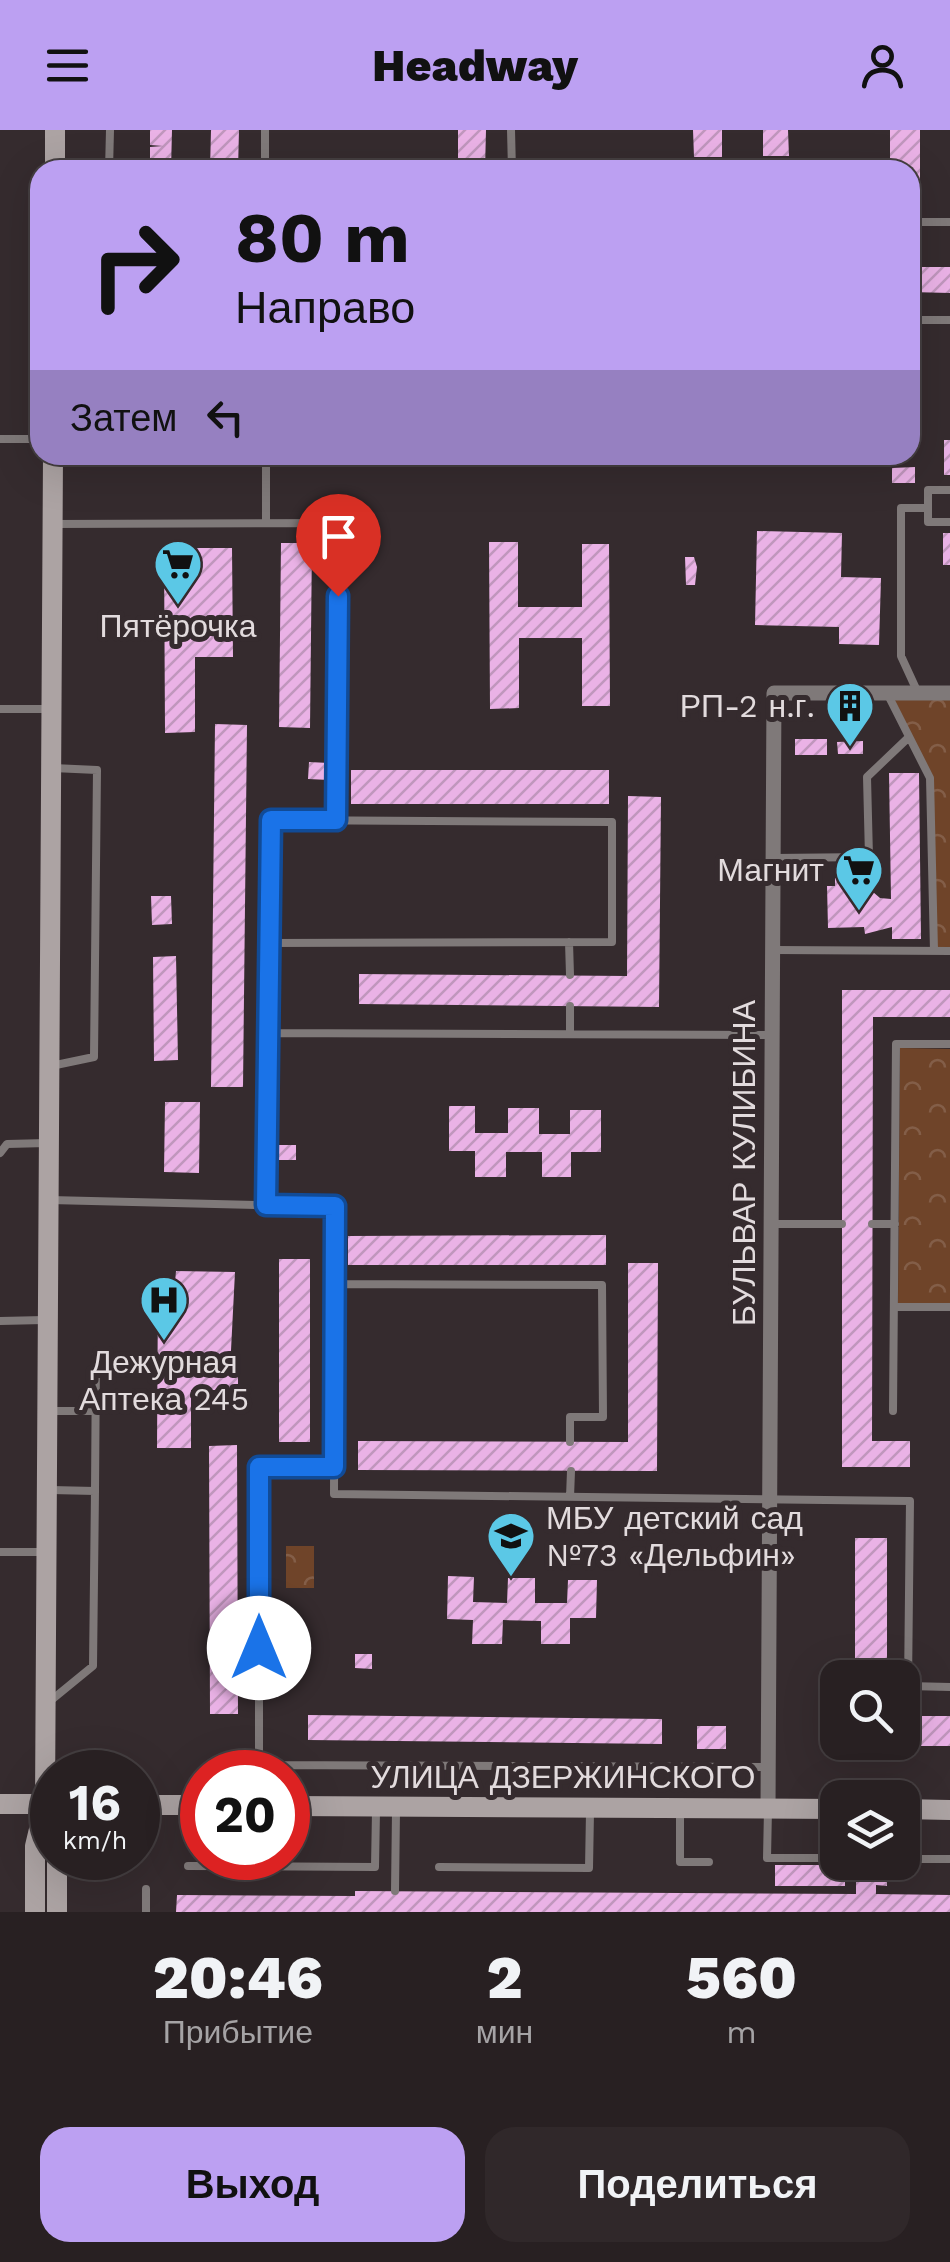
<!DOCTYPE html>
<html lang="ru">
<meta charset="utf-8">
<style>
body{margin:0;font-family:"Work Sans",sans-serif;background:#30282a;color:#f1f3f6;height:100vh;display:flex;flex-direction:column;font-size:38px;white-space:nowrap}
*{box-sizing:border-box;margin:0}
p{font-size:32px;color:#a5a3a5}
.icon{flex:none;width:55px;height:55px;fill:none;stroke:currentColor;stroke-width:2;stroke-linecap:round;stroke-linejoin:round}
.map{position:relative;height:1782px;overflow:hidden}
.side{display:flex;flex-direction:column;background:#282022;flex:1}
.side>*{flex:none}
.guide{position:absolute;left:30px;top:30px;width:890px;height:305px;border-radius:30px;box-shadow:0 10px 40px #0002,0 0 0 2px #443e40;background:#bca0f2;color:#111;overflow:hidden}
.controls{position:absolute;left:820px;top:1530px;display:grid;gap:20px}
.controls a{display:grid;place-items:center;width:100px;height:100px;border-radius:20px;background:#282022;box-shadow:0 10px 40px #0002,0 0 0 2px #443e40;font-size:50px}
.speed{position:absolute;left:30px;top:1620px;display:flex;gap:20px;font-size:50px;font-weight:700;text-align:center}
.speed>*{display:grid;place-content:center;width:130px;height:130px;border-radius:50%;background:#282022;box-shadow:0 10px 40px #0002,0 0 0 2px #443e40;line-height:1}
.speed small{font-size:25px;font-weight:400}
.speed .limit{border:15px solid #d22;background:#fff;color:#111}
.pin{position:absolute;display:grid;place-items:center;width:85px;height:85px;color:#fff;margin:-102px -42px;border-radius:50% 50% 50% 0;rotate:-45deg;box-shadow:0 0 10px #0007}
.pin .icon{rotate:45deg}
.me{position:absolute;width:110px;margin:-55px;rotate:0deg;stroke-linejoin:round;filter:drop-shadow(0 0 8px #0008)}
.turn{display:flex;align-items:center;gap:35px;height:210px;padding:0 40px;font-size:45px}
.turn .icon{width:130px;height:130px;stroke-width:2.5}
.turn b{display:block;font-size:70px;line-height:85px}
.then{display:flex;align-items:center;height:95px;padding:0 40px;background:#0003;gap:20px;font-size:38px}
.eta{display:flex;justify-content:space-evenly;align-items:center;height:170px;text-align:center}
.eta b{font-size:60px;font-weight:800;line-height:70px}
.button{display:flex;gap:20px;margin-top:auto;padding:20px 40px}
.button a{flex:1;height:115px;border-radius:30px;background:#bca0f2;color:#111;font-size:40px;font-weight:800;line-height:115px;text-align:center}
.button a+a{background:#30282a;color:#f1f3f6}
header{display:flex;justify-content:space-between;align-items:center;height:130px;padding:0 40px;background:#bca0f2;color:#111;font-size:45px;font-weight:800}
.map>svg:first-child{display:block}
.park{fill:url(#park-crowns)}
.building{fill:url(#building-hatch)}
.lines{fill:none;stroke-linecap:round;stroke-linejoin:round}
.lane{stroke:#7f7979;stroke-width:8}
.street{stroke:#7f7979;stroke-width:15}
.secondary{stroke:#aca3a3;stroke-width:20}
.route-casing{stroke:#114b97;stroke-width:25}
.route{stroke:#1a73e8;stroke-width:18}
.labels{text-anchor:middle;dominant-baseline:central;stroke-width:10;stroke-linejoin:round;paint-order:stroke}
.poi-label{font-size:32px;fill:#e2dbdd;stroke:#352b2e}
.street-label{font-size:32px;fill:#e2dbdd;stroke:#352b2e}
</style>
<header><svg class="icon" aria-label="menu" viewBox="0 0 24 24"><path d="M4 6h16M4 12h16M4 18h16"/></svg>Headway<svg class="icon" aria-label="person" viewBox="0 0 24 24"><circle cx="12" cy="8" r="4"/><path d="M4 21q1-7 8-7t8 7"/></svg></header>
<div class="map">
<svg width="950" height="1782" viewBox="0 0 950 1782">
<defs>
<pattern id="park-crowns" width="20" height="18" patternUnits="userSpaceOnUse" patternTransform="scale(2.5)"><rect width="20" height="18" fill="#6f4429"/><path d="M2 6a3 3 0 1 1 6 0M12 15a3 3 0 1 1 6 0" fill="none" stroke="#835e48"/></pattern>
<pattern id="building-hatch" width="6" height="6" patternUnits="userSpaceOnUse" patternTransform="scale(2.5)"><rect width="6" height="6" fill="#eab2e6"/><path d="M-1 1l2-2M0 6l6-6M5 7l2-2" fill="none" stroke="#c096bd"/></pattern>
</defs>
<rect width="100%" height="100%" fill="#352b2e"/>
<path class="park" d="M890,564L950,565V818H936L932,647Z
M900,918L950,919V1174L898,1173Z
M286,1416H314V1458H286Z"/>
<path class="building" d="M150,0H172L171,40H150V17L163,16L150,15Z
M211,0H239L238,40H210Z
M458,0H486L485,40H458Z
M693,0H722V27H694Z
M763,0H788L789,26H763Z
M890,0H920V78H910V40H890Z
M910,137H950V163L910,162Z
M944,310H950V345H944Z
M915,337V353H892V338Z
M757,401L842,403L841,447L881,448L879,515L839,514V497L755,495Z
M943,403H950V435H943Z
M489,412H518V477H582V414H609L610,576H582V508H519V578L490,579Z
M281,413H312L310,598L279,597Z
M164,418H232L233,527H195V602L165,603Z
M685,427H694L697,437L695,455H686Z
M215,594L247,595L243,957H211Z
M795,609H827V625H795Z
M863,611V624H838L837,612Z
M309,632L329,633V650L308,649Z
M351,640H609V674H351Z
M889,643H919L921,809H892V797L865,804L864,797L828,798L827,756H835V748L859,750L880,768L891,769Z
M628,666L661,667L659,877L359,874V844L627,846Z
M151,766H171L172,794L152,795Z
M176,826L178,930L154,931L153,827Z
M842,860H950V887H873L872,1311H910V1337H842Z
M165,972H200L199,1043L164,1042Z
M449,976H475V1003H508V978H539V1004H570V980H601V1022H571V1047H542V1022H506V1047H475V1021H449Z
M272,1015H296V1030H272Z
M606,1105V1135H348V1106Z
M279,1129H310V1312H279Z
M628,1133H658L657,1341L358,1340V1311L628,1312Z
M176,1141L235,1142L230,1240H238V1260H191V1318H157L158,1152H175Z
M237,1315L238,1584H210L209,1316Z
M855,1408H887V1548H855Z
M448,1446L474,1447L473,1472L507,1473L508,1448H535V1473H567L568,1450H597L596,1488H570V1514H541V1491L503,1490L502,1514H472L473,1490L447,1489Z
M355,1524H372V1539L355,1538Z
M308,1585L662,1589V1614L308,1610Z
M902,1586H950V1616H902Z
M697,1596H726V1619H697Z
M775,1735H845V1756H775Z
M856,1744L887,1745V1756L876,1755V1764L950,1765V1782H176L177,1765L355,1766V1761L856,1764Z"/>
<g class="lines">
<path class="lane" d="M265,0V40
M511,0L512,40
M109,40L110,0
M910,92H950
M910,190H950
M0,309H40
M266,325V393
M928,378V392H950
M53,394L338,393L336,690
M918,563L901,526V378H928V360H950
M888,565L930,648L934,821
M0,579H49
M773,728L869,727L867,647L909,607
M569,812L570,845
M775,820L950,821
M268,903L772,905
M570,904V876
M51,936L94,927L97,640L53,638
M0,1023L7,1014L47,1013
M50,1070L335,1077L334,1364L910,1371L908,1556L950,1557
M266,1075L271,690L612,692V812L270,813
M772,1094H842
M872,1094H895
M335,1154L602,1155L603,1287H570V1312
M894,1177H950
M0,1191L44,1190
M50,1281H96
M893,1281L896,914H950
M95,1361L96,1226
M570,1367L571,1341
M0,1422H42
M49,1572L93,1536L95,1361L51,1360
M259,1635L768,1637
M259,1642V1337H334
M768,1679L767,1728H838
M680,1683V1732H709
M902,1729H950
M188,1736L375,1737L376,1681
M439,1737L589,1738L590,1682
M146,1759V1782
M395,1761L396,1681"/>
<path class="street" d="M768,1679L774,563H950"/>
<path class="secondary" d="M55,40V0
M0,1674H52
M138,1675H202
M288,1676L838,1679
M902,1679L950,1680
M57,1728V1782
M35,1782V1716L45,1674L53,325"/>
</g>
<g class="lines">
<g class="route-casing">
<path id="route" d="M259,1518V1337H334L335,1076L266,1075L271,690H336L338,466"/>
</g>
<use href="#route" class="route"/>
</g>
<defs>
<g id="supermarket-pin" transform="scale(2.5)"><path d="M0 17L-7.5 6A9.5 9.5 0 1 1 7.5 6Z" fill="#5bc8e6" stroke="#352b2e"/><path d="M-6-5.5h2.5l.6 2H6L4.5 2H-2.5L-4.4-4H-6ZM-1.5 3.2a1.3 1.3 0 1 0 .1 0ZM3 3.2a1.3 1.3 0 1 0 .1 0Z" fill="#111"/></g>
<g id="building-pin" transform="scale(2.5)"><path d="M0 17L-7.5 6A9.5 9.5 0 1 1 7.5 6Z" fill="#5bc8e6" stroke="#352b2e"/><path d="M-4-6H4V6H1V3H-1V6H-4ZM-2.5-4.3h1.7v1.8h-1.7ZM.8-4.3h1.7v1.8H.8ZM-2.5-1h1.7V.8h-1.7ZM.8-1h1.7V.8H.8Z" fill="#111"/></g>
<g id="hospital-pin" transform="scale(2.5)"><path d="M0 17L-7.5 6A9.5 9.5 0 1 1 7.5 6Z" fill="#5bc8e6" stroke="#352b2e"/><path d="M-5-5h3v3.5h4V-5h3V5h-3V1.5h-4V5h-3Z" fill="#111"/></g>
<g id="school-pin" transform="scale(2.5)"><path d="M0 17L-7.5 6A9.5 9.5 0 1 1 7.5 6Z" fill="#5bc8e6" stroke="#352b2e"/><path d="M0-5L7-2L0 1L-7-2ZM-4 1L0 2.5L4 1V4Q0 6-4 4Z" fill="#111"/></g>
</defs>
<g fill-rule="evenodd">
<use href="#supermarket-pin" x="178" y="434"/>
<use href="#building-pin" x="850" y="576"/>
<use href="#supermarket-pin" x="859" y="740"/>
<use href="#hospital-pin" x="164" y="1170"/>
<use href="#school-pin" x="511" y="1406"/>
</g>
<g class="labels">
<g class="poi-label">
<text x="178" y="496">Пятёрочка</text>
<text x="815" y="576" text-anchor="end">РП-2 н.г.</text>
<text x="824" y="740" text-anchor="end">Магнит</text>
<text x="164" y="1232">Дежурная<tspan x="164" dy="37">Аптека 245</tspan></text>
<text x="546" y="1388" text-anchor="start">МБУ детский сад<tspan x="546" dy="37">№73 «Дельфин»</tspan></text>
</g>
<g class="street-label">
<text transform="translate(744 1033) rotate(-90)">БУЛЬВАР КУЛИБИНА</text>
<text x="563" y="1647">УЛИЦА ДЗЕРЖИНСКОГО</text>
</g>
</g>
</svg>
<div class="controls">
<a><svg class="icon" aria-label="search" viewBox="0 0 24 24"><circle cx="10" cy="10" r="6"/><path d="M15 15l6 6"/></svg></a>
<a><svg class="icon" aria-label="layers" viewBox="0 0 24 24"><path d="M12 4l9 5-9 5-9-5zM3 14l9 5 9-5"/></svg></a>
</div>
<div class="speed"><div>16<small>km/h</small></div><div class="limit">20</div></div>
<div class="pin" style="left:338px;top:466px;background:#d93025"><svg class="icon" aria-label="arrive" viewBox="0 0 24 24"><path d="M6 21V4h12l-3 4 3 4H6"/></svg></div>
<svg class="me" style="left:259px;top:1518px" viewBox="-20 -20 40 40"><circle r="19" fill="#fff"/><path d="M0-13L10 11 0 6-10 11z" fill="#1a73e8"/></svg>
<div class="guide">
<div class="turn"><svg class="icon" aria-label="right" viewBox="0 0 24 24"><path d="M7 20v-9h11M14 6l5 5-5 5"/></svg><div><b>80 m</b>Направо</div></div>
<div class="then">Затем<svg class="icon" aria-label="left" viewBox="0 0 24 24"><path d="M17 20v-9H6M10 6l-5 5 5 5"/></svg></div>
</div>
</div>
<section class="side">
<div class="eta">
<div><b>20:46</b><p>Прибытие</p></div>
<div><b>2</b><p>мин</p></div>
<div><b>560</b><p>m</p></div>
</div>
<div class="button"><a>Выход</a><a>Поделиться</a></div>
</section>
